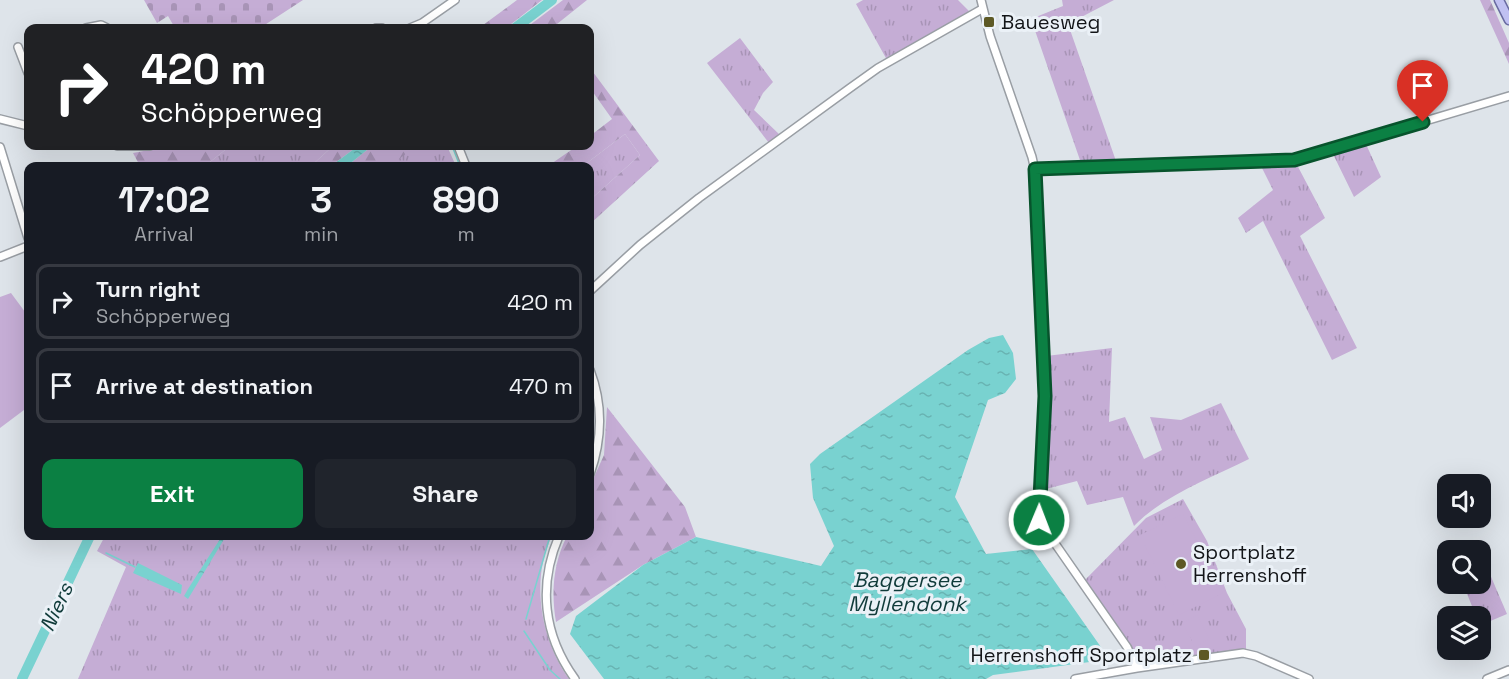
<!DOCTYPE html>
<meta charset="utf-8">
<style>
body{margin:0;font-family:"Space Grotesk",sans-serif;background:#20242c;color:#f1f3f6;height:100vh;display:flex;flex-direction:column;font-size:22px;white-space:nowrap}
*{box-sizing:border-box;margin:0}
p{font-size:20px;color:#9ea1a6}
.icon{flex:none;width:33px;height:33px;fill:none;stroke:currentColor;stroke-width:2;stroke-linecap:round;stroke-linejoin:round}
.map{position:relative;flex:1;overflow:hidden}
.panel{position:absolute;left:24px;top:162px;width:570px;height:378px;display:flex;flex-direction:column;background:#171b24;border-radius:12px;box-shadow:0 6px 24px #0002}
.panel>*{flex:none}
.top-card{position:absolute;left:24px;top:24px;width:570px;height:126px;border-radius:12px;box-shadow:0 6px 24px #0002;background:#202124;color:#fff;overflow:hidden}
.tools{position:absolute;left:1437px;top:474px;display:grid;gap:12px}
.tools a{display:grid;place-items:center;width:54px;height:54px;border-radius:12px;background:#171b24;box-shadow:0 6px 24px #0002;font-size:30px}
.pin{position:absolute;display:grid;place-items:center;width:51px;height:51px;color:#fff;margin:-62px -26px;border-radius:50% 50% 50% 0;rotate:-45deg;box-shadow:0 0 6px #0007}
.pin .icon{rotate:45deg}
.me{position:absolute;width:66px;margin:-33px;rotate:1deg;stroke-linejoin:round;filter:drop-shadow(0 0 4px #0008)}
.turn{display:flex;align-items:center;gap:21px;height:126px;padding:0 18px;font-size:27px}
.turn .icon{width:78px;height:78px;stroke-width:2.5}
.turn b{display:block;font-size:42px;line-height:51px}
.eta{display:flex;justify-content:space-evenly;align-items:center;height:102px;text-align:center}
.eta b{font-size:36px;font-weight:600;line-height:42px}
.cta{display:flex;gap:12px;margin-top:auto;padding:12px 18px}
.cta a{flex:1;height:69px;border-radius:12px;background:#0b8043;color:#fff;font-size:24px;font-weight:600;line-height:69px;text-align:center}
.cta a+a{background:#20242c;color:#f1f3f6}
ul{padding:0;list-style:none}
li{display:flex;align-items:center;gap:18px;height:75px;margin:0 12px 9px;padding:0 6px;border:3px solid #363941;border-radius:12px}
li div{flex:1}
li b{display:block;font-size:22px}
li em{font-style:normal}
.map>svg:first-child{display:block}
.grass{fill:url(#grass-tufts)}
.forest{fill:url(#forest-firs)}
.cemetery{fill:url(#cemetery-stones)}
.garden{fill:#c5add5}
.water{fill:url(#water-ripples)}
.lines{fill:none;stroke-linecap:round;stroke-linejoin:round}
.stream{stroke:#79d2d0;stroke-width:1.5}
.river{stroke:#79d2d0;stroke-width:10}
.minor-casing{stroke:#999ea4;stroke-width:10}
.major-casing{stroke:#686aa0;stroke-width:11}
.minor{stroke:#fff;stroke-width:7}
.major{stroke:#c0c1f2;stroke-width:8}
.route-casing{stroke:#07532c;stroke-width:15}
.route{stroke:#0b8043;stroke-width:10}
.poi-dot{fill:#5d5925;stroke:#ebf1f7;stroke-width:2}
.labels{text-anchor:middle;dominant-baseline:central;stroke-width:6;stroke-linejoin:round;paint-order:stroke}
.poi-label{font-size:20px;fill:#131518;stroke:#ebf1f7;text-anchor:start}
.water-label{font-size:21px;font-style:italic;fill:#103b3a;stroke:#ebf1f7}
</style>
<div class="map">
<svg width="1509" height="679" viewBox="0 0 1509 679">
<defs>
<pattern id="grass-tufts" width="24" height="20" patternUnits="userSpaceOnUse" patternTransform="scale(1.5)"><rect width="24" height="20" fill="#c5add5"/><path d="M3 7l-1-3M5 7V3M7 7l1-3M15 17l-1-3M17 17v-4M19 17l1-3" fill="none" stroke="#a894b6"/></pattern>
<pattern id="forest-firs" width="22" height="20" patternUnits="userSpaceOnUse" patternTransform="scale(1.5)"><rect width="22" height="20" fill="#c5add5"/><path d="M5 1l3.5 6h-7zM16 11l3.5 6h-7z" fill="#a894b6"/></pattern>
<pattern id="cemetery-stones" width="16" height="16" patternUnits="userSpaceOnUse" patternTransform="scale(1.5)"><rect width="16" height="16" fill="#c5add5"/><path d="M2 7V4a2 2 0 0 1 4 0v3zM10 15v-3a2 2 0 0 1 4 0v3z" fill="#a894b6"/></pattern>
<pattern id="water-ripples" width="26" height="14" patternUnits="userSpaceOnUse" patternTransform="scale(1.5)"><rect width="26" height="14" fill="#79d2d0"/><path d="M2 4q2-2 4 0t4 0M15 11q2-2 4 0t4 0" fill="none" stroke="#68b3b2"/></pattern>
</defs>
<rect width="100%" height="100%" fill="#dee4ea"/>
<path class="grass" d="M863,0H958L970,12L887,60L856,4Z
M1062,0H1114L1068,24L1116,161L1081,163L1031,19L1063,6Z
M740,38L773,82L763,93L754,110L780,135L769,143L707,63Z
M625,134L640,155L590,200V166H583Z
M1365,142L1381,177L1354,197L1332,152Z
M230,146H333L311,166H205Z
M400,146H447L456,166H373Z
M1296,163L1325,218L1300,236L1357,348L1332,360L1263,221L1246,233L1238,218L1273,190L1260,164Z
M1112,348L1109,422L1125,417L1144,459L1162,450L1150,417L1181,420L1221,403L1249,459C1211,478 1164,495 1134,526L1123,497L1087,505L1077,481L1038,491V357Z
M1183,499L1207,541L1227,593L1246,629V650L1142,664L1137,660L1083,582L1146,518Z
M105,536H552C530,580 541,640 569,679H78L126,567L97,551Z
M1483,558L1507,614L1481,625L1480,616H1476L1463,584H1480L1481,559Z"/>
<path class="forest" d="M517,0H542L506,28H479Z
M563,0H587L557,24L560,28H526Z
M1480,0H1490L1509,43V64Z
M590,68L659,161L590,224V200L640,155L625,134L583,166H548L577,146H590V136L612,119L590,88Z
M170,146H230L205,166H140L133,153Z
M333,146H358L331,166H311Z
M372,146H416L390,166H347Z
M607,407L685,507L696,537L643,565L556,622C551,593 553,563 567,536H590V486L604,455Z"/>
<path class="cemetery" d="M144,0H303L260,28H175L168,16L157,23Z"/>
<path class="garden" d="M11,293L28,316V407L0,428V297Z
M1183,514L1223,593L1179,615L1140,535Z
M1197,615L1209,639L1195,647L1183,623Z"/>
<path class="water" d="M358,146H372L347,166H331Z
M1003,335L1013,353L1016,379L1005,393L988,400L955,497L986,554L1032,549L1103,650L1097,661L993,675L986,679H604L570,634L576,616L643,565L696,537L821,566L834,546L813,498L810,464L820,454L968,350L989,338Z
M222,536H226L188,599L184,596L188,589Z
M138,563L182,585L181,594L133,573Z"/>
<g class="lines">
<path class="stream" d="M452,146L460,166
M590,394L592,407L590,416
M106,553L135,567
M526,619L550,536
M524,631L550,670L560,679"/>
<path class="river" d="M515,28L552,0
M22,679L90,536"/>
<g class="minor-casing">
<path id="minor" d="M981,0L990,36L1032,157L1036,175L1045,396L1038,519L1127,647L1137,668
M86,28L101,25L107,28
M376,28H382
M410,28L422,23L455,0
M18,47L28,73
M0,119L28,126
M117,146H150
M458,146L466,166
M0,147L28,238
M1035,169L1294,160L1509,96
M0,257L28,246
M590,291L640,245L699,198L850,88L878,68L982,9
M590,370C603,404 602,440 590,474
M559,536C538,585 543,635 575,679
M1075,679L1137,668L1243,653L1256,656L1309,679
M1487,679L1509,670"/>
</g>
<g class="major-casing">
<path id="major" d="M1499,0L1509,20"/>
</g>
<use href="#minor" class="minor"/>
<use href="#major" class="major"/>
</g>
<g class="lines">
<g class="route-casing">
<path id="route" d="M1039,520L1045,396L1035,169L1294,160L1423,122"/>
</g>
<use href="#route" class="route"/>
</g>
<g class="poi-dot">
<rect x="983" y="16" width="12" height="12" rx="3"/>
<circle cx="1181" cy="564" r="6"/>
<rect x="1198" y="649" width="12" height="12" rx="3"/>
</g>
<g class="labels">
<g class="poi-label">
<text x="1001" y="22">Bauesweg</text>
<text x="1193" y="552">Sportplatz<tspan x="1193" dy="23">Herrenshoff</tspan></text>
<text x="1192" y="655" text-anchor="end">Herrenshoff Sportplatz</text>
</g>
<g class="water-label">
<text x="907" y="579">Baggersee<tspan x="907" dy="24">Myllendonk</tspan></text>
<text transform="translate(56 607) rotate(-65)">Niers</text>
</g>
</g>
</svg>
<div class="tools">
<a><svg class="icon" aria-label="sound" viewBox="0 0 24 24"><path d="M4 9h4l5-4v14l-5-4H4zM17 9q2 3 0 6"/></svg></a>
<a><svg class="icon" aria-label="search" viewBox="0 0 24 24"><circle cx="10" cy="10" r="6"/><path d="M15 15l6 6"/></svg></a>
<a><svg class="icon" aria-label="layers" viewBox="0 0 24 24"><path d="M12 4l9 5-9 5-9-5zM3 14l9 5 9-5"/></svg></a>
</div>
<div class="pin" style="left:1423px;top:122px;background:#d93025"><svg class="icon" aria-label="arrive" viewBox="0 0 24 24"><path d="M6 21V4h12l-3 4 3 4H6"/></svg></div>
<svg class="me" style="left:1039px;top:520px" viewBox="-20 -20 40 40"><circle r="17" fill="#0b8043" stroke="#fff" stroke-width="3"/><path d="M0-11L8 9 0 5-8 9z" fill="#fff"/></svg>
<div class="top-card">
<div class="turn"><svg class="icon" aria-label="right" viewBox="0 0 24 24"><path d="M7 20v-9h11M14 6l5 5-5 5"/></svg><div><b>420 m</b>Schöpperweg</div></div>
</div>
<section class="panel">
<div class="eta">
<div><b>17:02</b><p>Arrival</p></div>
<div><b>3</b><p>min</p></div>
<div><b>890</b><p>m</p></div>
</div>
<ul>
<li><svg class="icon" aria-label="right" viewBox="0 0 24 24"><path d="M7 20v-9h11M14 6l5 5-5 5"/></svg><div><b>Turn right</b><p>Schöpperweg</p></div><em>420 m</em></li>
<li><svg class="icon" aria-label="arrive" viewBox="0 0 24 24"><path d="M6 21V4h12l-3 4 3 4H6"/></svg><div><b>Arrive at destination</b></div><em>470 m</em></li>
</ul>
<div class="cta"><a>Exit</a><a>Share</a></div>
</section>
</div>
